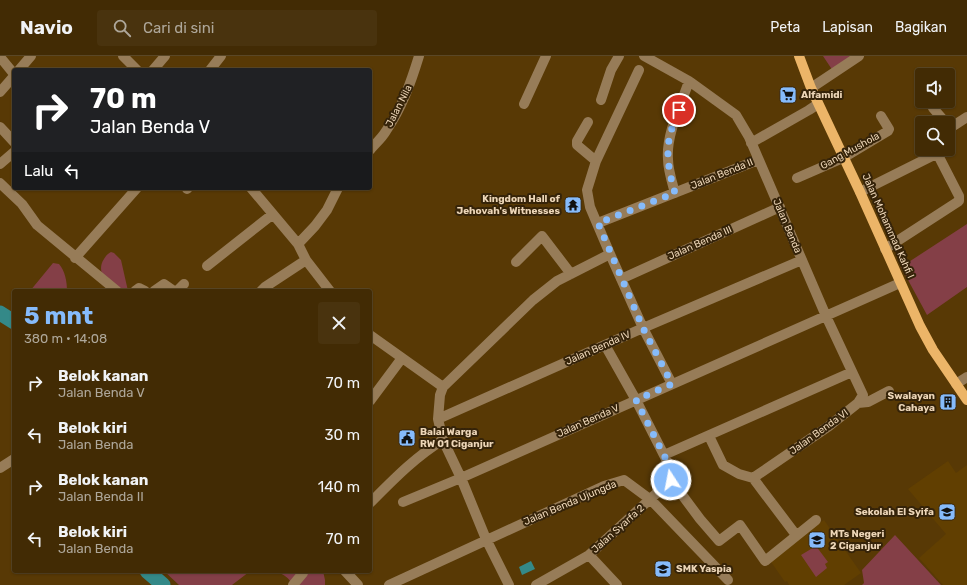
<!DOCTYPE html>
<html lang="id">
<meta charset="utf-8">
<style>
body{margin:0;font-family:Rubik,sans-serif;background:#49330e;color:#f1f3f6;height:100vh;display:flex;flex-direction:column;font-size:15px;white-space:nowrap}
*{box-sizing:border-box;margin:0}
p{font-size:13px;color:#aea79a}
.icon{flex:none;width:22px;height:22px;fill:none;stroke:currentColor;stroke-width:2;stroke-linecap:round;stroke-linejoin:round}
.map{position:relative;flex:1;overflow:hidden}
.drawer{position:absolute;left:12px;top:233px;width:360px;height:284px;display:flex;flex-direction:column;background:#422b04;border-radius:4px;box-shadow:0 1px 3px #0004,0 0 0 1px #5a4726}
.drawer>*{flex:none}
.top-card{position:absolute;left:12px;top:12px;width:360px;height:122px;border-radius:4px;box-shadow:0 1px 3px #0004,0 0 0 1px #5a4726;background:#202124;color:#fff;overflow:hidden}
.controls{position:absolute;left:915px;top:12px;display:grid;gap:8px}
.controls a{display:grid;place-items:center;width:40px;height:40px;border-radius:4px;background:#422b04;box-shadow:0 1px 3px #0004,0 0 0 1px #5a4726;font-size:20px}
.pin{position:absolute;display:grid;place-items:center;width:34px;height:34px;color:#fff;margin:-17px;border:2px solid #fff;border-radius:50%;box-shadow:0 1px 4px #0007}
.me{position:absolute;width:44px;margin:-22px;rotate:349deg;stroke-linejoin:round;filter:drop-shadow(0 0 3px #0008)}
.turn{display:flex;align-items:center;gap:14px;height:84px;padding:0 12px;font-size:18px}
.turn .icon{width:52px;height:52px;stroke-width:2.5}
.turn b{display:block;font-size:28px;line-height:34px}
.then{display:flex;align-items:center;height:38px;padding:0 12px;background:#0003;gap:8px;font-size:15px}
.round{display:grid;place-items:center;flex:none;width:42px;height:42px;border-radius:4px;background:#49330e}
.headline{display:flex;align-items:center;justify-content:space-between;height:68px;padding:0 12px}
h1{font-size:24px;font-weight:700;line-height:30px;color:#86bbfb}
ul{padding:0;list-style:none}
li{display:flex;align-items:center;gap:12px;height:52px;padding:0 12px}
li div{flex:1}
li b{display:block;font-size:15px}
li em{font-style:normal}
header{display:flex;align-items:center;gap:24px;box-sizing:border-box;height:56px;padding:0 20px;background:#422b04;border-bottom:1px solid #5a4726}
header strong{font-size:19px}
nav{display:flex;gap:22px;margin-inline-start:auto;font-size:14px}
.search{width:280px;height:36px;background:#49330e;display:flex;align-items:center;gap:10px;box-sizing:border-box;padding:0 14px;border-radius:4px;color:#aea79a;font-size:15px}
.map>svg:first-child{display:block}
.built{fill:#613f01}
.green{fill:#843f47}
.water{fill:#348988}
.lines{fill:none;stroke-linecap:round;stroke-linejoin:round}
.river{stroke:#348988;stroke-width:15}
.minor{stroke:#977c58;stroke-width:10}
.major{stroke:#ecb568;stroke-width:10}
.route{stroke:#86bbfb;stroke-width:7;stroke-dasharray:0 12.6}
.labels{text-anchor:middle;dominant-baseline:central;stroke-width:4;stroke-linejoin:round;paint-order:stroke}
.poi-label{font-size:10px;font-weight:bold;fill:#edd6b8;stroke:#352309;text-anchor:start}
.street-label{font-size:10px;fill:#edd6b8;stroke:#352309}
</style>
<header>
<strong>Navio</strong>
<div class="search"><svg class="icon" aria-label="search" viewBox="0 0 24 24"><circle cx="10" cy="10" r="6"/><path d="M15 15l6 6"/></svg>Cari di sini</div>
<nav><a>Peta</a><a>Lapisan</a><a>Bagikan</a></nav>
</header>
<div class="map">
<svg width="967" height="529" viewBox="0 0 967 529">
<rect width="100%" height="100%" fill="#583905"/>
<path class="built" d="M948,405L956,417L967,409V529H943L919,502L946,478L908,433Z
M824,464L861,517L844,529H789L787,525L785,526L769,503Z"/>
<path class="green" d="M823,0H861L835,18Z
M967,168V231L927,259L901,211Z
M111,196L114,197L121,204L128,235H112C106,225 96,215 104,203C106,200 107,198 111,196Z
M53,207L59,208C65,215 67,225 67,235H30Z
M895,479L941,529H862L864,527L862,514Z
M816,490L828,506L825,508L827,512L816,521L801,499Z
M164,515H259L249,516L232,529H179Z
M263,515H323L325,524V529H292C288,517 274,515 263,515Z"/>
<path class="water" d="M531,505L535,513L522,519L519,511Z"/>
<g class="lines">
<path class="river" d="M0,257L14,266
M147,515L163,529"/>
<path class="minor" d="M123,0L137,14
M644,0L689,25L736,59L749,81L826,260L863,339L858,347L829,370L753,422L739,418L723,409L709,380
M0,1L14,18
M19,14L31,0
M153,14L165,0
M210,14L221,0
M639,14L596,105L587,134L590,151L610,198L643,272L672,328
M811,32L859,0
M0,36L14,20
M601,44L611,14L619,0
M936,45L933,52L946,67
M524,48L546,0
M588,66L577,85V89L596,105
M948,70L950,72L967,61
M0,71L14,86
M751,87L809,54L818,48
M370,94C375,88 382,82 386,75C402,52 411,26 419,0
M0,108L14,96
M797,122L843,102L888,75L889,73L881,60
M0,127L22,148L37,169L117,235
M251,132L298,188L306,204L330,235
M187,133L188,132
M860,136L934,99L939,101L959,140V145L885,193
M675,137C672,126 668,114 668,103C666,78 681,49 689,25
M598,167L758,104
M298,188L315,170L327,154L338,132
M75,202L137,132
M516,206L542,180L571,218
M207,210L273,158
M621,223L780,151
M135,235L139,232L145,235
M154,235L164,228L174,235
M177,235L184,228
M261,235L265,231L306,204
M370,279L443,331
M956,328L967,321
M370,345L402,302
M858,347L868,346L889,335
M438,363L643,272L802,204
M664,399L852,316
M0,412L14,403
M753,422L796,479
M671,424L700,463L719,485L740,469L765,505L816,464
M403,446L461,422L900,227
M370,447C393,424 415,401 443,384
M589,499L617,529
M345,515L358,529
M293,529L303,517
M389,529L604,430L624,424L651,444L728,524
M509,529L486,483L461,422L443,384L438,363L440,339L443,331L533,244L557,225L610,198
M536,529L589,499L671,424L673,419L670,411L636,344L605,289"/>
<path class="major" d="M799,0L811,32L860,136L920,270L933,294L967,344"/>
</g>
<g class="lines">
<path class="route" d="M671,424L673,419L670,411L636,344L672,328L643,272L598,167L675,137C670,120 666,102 669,84C670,74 676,64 679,54"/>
</g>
<defs>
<g id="supermarket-square" transform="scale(0.9)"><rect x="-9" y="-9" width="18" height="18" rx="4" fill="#86bbfb" stroke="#352309"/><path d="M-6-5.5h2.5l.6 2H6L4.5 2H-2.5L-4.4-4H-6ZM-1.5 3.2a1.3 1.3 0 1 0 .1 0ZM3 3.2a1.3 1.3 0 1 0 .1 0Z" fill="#111"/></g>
<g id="temple-square" transform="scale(0.9)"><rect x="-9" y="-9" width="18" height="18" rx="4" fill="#86bbfb" stroke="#352309"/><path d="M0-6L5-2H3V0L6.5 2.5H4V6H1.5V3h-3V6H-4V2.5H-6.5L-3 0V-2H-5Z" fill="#111"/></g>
<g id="building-square" transform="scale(0.9)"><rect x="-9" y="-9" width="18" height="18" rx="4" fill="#86bbfb" stroke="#352309"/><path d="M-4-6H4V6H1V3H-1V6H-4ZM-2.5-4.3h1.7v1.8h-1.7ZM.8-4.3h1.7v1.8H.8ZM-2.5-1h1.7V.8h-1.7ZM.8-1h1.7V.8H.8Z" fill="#111"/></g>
<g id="civic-square" transform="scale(0.9)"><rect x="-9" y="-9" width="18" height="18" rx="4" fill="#86bbfb" stroke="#352309"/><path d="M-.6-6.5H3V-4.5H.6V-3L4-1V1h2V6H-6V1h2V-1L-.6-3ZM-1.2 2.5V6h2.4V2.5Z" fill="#111"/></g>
<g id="school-square" transform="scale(0.9)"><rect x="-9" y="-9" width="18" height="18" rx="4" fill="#86bbfb" stroke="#352309"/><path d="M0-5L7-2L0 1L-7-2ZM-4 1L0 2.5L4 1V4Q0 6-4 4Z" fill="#111"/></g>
</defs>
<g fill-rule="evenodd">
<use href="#supermarket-square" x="788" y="39"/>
<use href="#temple-square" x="573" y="149"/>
<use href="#building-square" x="948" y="346"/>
<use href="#civic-square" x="407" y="382"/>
<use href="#school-square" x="947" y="456"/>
<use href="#school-square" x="817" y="484"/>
<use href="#school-square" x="663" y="513"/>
</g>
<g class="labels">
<g class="poi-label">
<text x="801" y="39">Alfamidi</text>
<text x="560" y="143" text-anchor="end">Kingdom Hall of<tspan x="560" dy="12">Jehovah's Witnesses</tspan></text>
<text x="935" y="340" text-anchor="end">Swalayan<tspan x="935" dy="12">Cahaya</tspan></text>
<text x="420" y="376">Balai Warga<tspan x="420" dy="12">RW 01 Ciganjur</tspan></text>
<text x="934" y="456" text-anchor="end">Sekolah El Syifa</text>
<text x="830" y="478">MTs Negeri<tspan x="830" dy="12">2 Ciganjur</tspan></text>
<text x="676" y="513">SMK Yaspia</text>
</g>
<g class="street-label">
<text transform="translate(399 50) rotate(-63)">Jalan Nila</text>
<text transform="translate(850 95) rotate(-29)">Gang Mushola</text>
<text transform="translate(722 118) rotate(-22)">Jalan Benda II</text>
<text transform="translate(787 170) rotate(67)">Jalan Benda</text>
<text transform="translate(888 170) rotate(66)">Jalan Mohammad Kahfi I</text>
<text transform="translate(700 187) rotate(-24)">Jalan Benda III</text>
<text transform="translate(598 292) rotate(-24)">Jalan Benda IV</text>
<text transform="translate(588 365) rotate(-24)">Jalan Benda V</text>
<text transform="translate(819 376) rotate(-36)">Jalan Benda VI</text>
<text transform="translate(570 447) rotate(-23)">Jalan Benda Ujungda</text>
<text transform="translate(618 473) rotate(-42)">Jalan Syarfa 2</text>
</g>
</g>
</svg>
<div class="controls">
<a><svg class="icon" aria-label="sound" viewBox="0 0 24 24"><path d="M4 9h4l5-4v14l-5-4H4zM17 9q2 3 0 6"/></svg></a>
<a><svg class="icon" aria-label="search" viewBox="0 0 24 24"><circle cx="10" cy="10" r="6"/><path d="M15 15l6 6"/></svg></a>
</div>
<div class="pin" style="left:679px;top:54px;background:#d93025"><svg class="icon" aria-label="arrive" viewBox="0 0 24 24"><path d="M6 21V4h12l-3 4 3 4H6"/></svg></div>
<svg class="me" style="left:671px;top:424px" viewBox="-20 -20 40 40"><circle r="17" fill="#86bbfb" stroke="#fff" stroke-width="3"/><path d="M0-11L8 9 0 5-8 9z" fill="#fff"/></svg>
<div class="top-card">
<div class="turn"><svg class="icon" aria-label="right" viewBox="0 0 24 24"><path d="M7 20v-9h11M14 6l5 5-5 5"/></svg><div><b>70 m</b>Jalan Benda V</div></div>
<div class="then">Lalu<svg class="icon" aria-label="left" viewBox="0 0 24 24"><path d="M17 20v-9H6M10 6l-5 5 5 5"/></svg></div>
</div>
<section class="drawer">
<div class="headline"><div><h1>5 mnt</h1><p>380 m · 14:08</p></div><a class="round"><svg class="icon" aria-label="close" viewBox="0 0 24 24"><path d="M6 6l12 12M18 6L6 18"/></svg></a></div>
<ul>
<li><svg class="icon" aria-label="right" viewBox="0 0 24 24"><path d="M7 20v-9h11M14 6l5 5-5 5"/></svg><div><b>Belok kanan</b><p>Jalan Benda V</p></div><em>70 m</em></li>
<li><svg class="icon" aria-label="left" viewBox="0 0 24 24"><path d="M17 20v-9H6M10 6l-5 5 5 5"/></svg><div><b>Belok kiri</b><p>Jalan Benda</p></div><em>30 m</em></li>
<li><svg class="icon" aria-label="right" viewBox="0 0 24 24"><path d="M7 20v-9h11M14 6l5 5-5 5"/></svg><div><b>Belok kanan</b><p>Jalan Benda II</p></div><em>140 m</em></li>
<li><svg class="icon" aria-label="left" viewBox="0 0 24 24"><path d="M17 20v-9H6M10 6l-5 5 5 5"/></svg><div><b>Belok kiri</b><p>Jalan Benda</p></div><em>70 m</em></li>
</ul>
</section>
</div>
